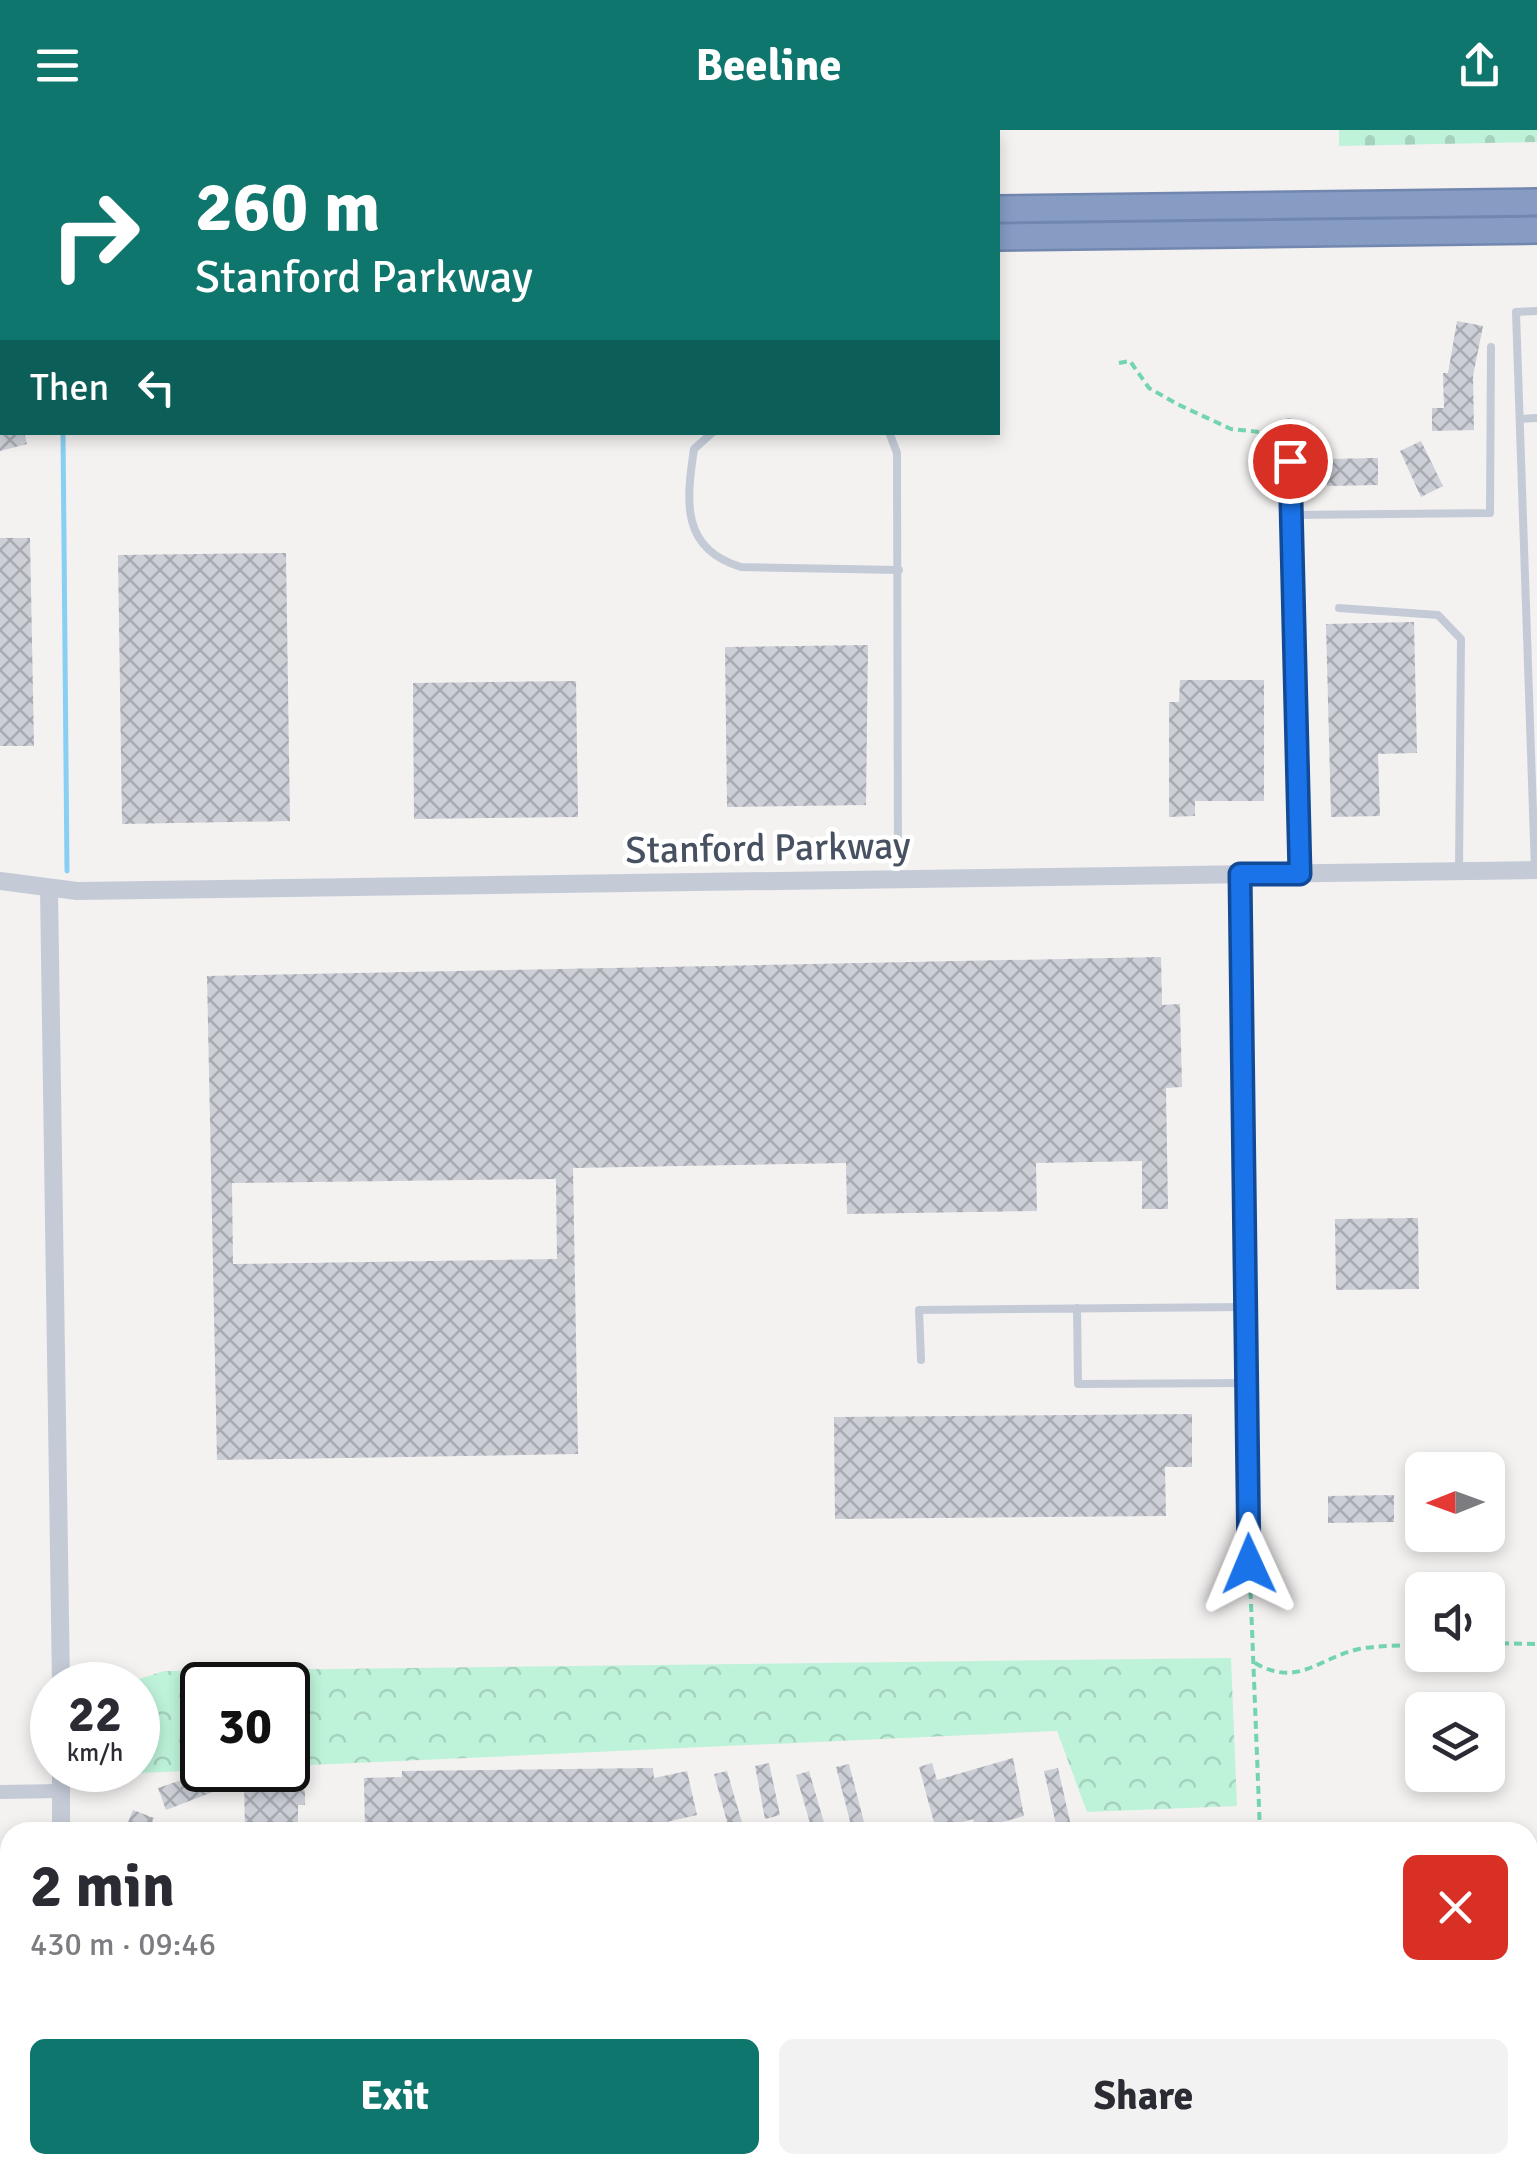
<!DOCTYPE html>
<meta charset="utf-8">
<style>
body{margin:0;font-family:Signika,sans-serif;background:#f2f2f3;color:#2b2b33;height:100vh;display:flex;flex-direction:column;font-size:38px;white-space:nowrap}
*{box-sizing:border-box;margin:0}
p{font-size:32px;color:#7c7c81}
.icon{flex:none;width:55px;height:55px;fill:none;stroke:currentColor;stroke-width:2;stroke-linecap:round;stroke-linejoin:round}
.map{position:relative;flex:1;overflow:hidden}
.sheet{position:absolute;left:0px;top:1692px;width:1538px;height:352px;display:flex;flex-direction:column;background:#fff;border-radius:30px 30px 0 0;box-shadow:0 5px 15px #0003}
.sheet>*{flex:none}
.top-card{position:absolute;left:0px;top:0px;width:1000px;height:305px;box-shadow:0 5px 15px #0003;background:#0f766e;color:#fff;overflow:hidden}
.needle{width:65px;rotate:269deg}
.fabs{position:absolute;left:1405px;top:1322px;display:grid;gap:20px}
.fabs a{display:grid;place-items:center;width:100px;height:100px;border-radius:15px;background:#fff;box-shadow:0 5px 15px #0003;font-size:50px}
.speed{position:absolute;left:30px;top:1532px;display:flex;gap:20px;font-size:50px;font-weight:700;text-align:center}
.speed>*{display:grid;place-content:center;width:130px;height:130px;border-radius:50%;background:#fff;box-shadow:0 5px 15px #0003;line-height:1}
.speed small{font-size:25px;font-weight:400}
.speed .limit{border:5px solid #111;border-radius:15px;background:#fff;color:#111}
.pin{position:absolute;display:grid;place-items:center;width:85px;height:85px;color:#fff;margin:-42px;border:5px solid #fff;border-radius:50%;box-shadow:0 2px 10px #0007}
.me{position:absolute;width:110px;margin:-55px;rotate:359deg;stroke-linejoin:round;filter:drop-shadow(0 0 8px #0008)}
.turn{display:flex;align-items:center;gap:35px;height:210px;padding:0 30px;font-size:45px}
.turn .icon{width:130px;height:130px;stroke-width:2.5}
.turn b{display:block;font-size:70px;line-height:85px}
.then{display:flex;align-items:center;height:95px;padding:0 30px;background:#0003;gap:20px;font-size:38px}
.round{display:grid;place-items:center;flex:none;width:105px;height:105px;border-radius:15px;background:#f2f2f3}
.head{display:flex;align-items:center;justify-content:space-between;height:170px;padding:0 30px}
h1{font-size:60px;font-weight:700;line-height:75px}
.button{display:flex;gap:20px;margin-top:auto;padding:20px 30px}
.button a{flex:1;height:115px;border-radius:15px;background:#0f766e;color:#fff;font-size:40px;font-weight:700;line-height:115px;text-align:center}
.button a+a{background:#f2f2f3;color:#2b2b33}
header{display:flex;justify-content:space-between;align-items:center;height:130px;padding:0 30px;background:#0f766e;color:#fff;font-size:45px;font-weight:700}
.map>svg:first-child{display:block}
.forest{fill:url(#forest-crowns)}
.cemetery{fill:url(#cemetery-stones)}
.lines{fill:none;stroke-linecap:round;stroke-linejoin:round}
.stream{stroke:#88cff3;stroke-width:5}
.building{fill:url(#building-cross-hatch);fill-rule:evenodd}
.motorway-casing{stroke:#7187af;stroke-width:30}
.path{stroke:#73d4b0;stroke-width:4;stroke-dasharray:8 5;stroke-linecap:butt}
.service{stroke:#c4cbd7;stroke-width:8}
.minor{stroke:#c4cbd7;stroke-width:14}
.tertiary{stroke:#c4cbd7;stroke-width:18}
.motorway{stroke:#869cc3;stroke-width:25}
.route-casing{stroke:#114b97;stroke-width:25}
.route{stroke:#1a73e8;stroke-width:18}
.labels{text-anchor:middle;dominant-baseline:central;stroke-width:9;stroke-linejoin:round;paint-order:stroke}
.street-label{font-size:38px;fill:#475161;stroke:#fff}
</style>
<header><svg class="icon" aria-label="menu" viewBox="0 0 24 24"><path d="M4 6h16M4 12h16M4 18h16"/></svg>Beeline<svg class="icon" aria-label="share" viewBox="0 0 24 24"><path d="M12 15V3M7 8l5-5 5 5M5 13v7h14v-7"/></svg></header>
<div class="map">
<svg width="1537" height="2044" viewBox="0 0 1537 2044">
<defs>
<pattern id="forest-crowns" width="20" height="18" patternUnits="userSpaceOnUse" patternTransform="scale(2.5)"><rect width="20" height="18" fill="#bef3d9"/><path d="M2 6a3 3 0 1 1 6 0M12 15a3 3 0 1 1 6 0" fill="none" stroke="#a5d2bd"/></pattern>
<pattern id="cemetery-stones" width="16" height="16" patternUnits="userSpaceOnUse" patternTransform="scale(2.5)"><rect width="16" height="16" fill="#bef3d9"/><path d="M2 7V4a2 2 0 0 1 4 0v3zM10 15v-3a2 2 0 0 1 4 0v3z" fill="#a5d2bd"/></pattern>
<pattern id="building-cross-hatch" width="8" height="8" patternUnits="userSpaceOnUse" patternTransform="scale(2.5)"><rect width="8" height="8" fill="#cdcfd7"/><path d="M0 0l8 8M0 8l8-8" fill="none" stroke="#a8aab2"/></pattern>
</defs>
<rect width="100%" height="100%" fill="#f4f1f1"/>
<path class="forest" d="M1231,1528L1237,1676L1087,1682L1057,1601L288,1636V1555H202V1640H209L93,1645V1640H138V1555H121L164,1541Z
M1528,1955H1537V2044H1300V2035H1528Z"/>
<path class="cemetery" d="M1339,0H1537V12L1339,16Z"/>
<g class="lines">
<path class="stream" d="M0,140L2,141
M63,302L67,741"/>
</g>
<path class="building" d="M1457,191L1483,196L1473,246L1474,300L1432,301V278H1444L1443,243H1448Z
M0,302H24L27,314L0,321Z
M1421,311L1443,356L1421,367L1400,321Z
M1378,328V355L1327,356L1326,329Z
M0,408H30L34,616H0Z
M286,423L290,691L122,694L118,425Z
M1414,492L1417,623L1378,624L1380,686L1331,687L1326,494Z
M868,515L866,675L727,677L725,517Z
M1180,550H1264V671H1195V686L1169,687V572H1179Z
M576,551L578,687L414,689L413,553Z
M1161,827L1162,875L1180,874L1182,957L1166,958L1168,1079H1142V1031L1036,1033L1037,1081L847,1084L846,1033L573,1038L578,1324L217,1330L207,846ZM556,1049L557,1129L233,1134L232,1053Z
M1418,1088L1419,1159L1336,1160L1335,1089Z
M1192,1284V1337H1165L1166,1386L835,1389L834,1287Z
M1394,1365V1392L1328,1393V1366Z
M1013,1628L1024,1686L976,1699L973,1689L936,1700L919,1637L932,1633L937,1650Z
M769,1633L780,1685L765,1689L755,1636Z
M849,1634L865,1696L852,1699L836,1637Z
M653,1638L654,1648L687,1641L697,1685L654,1695V1702H365L364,1648L402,1647V1641Z
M1058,1638L1071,1696L1057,1699L1044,1641Z
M211,1640L218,1660L166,1680L158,1658Z
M727,1641L743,1696L729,1699L714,1644Z
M809,1641L825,1696L812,1700L796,1645Z
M298,1642V1660H305V1675H298V1702H245L244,1649L282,1648V1643Z
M133,1680L154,1688L148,1702H124Z"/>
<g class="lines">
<g class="motorway-casing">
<path id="motorway" d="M20,0L28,2
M0,23H2
M998,79L1537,72
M998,107L1537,100"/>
</g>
<path class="path" d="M1119,233L1130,231L1149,258L1177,274L1231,299L1279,304
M1250,1448L1260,1702
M1488,1513L1537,1514
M1255,1533C1298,1558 1318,1528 1359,1519C1379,1515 1402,1516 1422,1515"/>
<path class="service" d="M1520,289L1537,288
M1289,292L1300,744
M713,302L694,319C686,372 681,419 741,437L899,440
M889,302L897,323L898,748
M1291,385L1490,383L1491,217
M1339,478L1438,485L1461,509L1459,741
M1535,740L1516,182L1537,181
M1077,1178L1078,1254L1246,1253
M921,1230L919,1180L1246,1177"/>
<path class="minor" d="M1239,744L1249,1434
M0,1662L61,1661
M204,2035V2044
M705,2035V2044
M1167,2035V2044"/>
<path class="tertiary" d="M0,751L77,761L1537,740
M49,760L61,1555
M61,1640V1702
M68,2035V2044"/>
<use href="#motorway" class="motorway"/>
</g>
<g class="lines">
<g class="route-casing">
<path id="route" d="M1249,1434L1240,744H1300L1290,331"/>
</g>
<use href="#route" class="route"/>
</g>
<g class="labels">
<g class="street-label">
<text transform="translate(768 718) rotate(-1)">Stanford Parkway</text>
</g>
</g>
</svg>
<div class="fabs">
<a><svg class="needle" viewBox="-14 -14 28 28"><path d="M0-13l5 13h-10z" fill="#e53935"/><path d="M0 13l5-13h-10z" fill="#7c7c81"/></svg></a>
<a><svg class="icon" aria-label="sound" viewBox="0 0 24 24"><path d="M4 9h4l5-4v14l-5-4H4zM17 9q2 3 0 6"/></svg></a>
<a><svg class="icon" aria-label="layers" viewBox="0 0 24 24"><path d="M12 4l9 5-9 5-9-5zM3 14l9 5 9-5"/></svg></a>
</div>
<div class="speed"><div>22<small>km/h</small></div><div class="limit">30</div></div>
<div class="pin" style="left:1290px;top:331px;background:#d93025"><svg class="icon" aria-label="arrive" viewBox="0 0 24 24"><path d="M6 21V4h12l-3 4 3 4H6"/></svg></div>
<svg class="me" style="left:1249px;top:1434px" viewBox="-20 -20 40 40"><path d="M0-17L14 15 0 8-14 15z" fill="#1a73e8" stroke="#fff" stroke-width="4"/></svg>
<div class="top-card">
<div class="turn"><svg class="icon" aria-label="right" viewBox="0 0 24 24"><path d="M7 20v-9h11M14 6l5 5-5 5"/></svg><div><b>260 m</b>Stanford Parkway</div></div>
<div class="then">Then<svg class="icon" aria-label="left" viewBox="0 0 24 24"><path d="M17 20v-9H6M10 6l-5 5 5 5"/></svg></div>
</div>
<section class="sheet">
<div class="head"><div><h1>2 min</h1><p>430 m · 09:46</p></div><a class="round" style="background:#d93025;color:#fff"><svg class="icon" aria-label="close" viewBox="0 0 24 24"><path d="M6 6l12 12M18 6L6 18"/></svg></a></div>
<div class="button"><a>Exit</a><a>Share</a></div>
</section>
</div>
